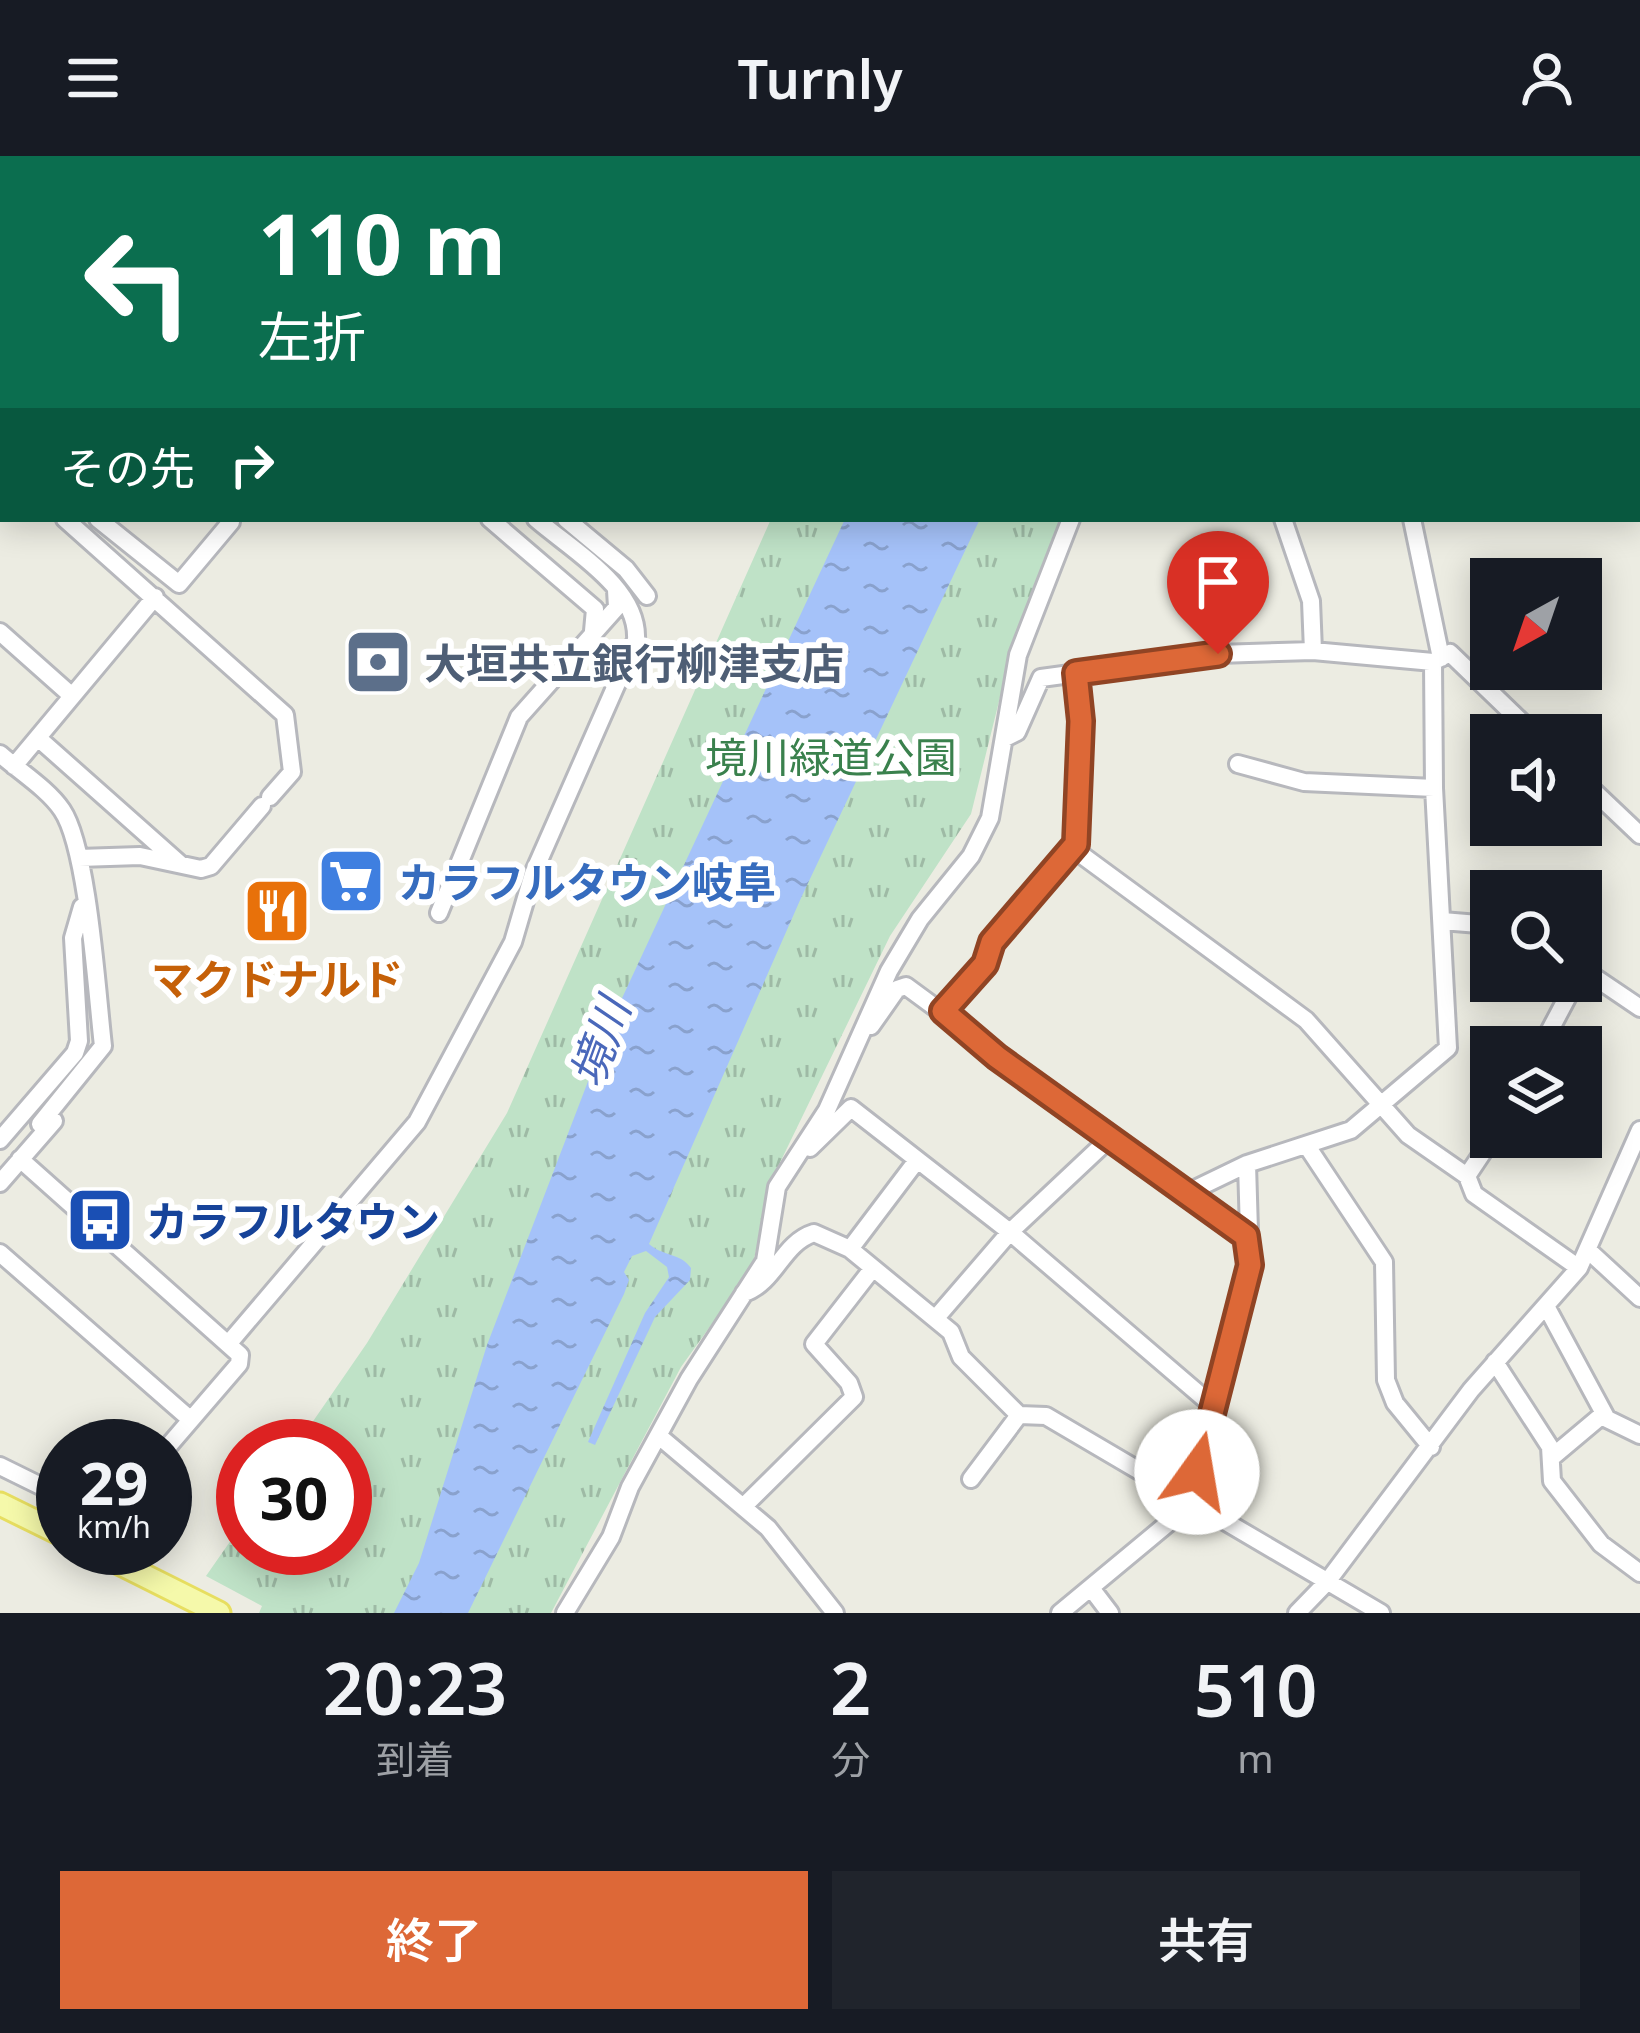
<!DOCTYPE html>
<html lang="ja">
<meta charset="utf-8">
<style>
body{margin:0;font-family:"Noto Sans","Noto Sans JP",sans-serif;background:#20242c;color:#f1f3f6;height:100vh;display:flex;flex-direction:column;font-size:45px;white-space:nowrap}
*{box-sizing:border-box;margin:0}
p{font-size:39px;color:#9ea1a6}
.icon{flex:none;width:66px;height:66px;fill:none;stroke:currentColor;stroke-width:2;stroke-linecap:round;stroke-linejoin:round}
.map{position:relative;height:1457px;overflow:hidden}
.details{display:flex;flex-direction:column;background:#171b24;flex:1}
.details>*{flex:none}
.top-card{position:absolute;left:0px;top:0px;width:1641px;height:366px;box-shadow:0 6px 30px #0003;background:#0b6e4f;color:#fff;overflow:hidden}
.needle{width:78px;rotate:220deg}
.fabs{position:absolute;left:1470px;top:402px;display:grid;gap:24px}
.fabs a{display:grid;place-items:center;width:132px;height:132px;border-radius:0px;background:#171b24;box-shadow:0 6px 30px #0003;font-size:60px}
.speed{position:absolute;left:36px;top:1263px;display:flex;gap:24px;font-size:60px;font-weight:700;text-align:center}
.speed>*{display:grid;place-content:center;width:156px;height:156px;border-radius:50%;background:#171b24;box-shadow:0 6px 30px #0003;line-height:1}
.speed small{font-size:30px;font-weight:400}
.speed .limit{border:18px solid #d22;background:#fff;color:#111}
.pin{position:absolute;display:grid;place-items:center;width:102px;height:102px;color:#fff;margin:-123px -51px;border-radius:50% 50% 50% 0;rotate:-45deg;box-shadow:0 0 12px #0007}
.pin .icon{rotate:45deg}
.me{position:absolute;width:132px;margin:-66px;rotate:13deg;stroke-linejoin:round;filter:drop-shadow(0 0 9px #0008)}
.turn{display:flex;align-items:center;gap:42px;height:252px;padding:0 60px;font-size:54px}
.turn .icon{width:156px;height:156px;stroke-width:2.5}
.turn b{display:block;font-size:84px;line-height:102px}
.then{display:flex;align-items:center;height:114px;padding:0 60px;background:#0003;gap:24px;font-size:45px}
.eta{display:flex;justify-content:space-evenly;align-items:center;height:204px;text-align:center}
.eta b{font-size:72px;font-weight:600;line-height:84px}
.cta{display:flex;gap:24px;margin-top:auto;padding:24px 60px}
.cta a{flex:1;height:138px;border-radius:0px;background:#dd6837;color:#fff;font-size:48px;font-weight:600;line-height:138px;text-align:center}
.cta a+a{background:#20242c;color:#f1f3f6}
header{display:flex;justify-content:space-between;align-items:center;height:156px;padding:0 60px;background:#171b24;font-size:54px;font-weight:600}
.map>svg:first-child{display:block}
.park{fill:url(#park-tufts)}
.water{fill:url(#water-ripples)}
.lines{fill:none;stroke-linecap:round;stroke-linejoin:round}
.stream{stroke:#a5c2f9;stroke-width:4.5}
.minor-casing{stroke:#b7b8bd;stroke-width:22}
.major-casing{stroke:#e7de60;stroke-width:27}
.minor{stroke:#fff;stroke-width:16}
.major{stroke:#f5f9aa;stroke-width:21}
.route-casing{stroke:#904424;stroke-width:30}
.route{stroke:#dd6837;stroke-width:21}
.labels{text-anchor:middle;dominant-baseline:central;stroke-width:12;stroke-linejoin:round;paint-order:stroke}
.service-label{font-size:42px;font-weight:bold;fill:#4e5e75;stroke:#fff;text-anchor:start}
.park-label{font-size:42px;fill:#3a814d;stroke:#fff}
.shop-label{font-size:42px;font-weight:bold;fill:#366cbe;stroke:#fff;text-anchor:start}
.food-label{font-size:42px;font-weight:bold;fill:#c56008;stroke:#fff}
.transit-label{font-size:42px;font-weight:bold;fill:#164399;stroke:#fff;text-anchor:start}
.water-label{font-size:45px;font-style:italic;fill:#4a68ba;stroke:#fff}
</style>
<header><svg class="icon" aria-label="menu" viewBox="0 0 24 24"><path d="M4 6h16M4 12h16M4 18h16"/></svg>Turnly<svg class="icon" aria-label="person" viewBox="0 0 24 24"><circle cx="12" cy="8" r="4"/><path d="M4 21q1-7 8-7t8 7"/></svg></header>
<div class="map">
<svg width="1640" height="1457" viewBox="0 0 1640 1457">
<defs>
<pattern id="park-tufts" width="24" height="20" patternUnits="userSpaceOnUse" patternTransform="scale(3)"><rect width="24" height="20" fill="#bfe2c7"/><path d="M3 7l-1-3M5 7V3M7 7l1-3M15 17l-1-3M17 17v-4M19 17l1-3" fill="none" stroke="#9ebaa5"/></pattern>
<pattern id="water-ripples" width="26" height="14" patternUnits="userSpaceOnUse" patternTransform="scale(3)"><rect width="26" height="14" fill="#a5c2f9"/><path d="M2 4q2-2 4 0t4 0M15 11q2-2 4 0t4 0" fill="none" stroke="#89a1cd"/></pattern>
</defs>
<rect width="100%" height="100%" fill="#ecece2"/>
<path class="park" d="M771,363H1066L1017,473L971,658L890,780L772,1023L752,1112L681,1211L551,1457H259L262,1450L206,1420L243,1367V1392H345V1290H296L367,1187L507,957Z"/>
<path class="water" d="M845,363H980L801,742L649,1088C662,1100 681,1097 691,1112L690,1124L655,1161L595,1289L588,1286L645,1157L669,1121L667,1111L646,1095L632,1100L624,1116L629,1124L624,1138L468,1457H394L419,1407L487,1189L610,868Z"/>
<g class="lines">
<path class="stream" d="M552,363L584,390"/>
<g class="minor-casing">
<path id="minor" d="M136,0L139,3
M459,0L462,3
M768,0L771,3
M1304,0L1307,3
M36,3L39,0
M206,3L208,0
M601,3L604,0
M852,3L853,0
M1238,3L1240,0
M1256,3L1259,0
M1556,3L1559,0
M0,46L3,42
M0,187L3,190
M0,257L1,246
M0,286V299
M65,363L285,559L292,616L270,641
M98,363L179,428L231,366
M490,363L595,453L593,475
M566,363L626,413L647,440
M1283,363L1311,445L1313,495
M1412,363L1441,502
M0,476L72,540
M1076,517L1081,565L1075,682L1079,697L1306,864L1408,979L1467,1020L1474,1038L1579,1112
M38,582L180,708
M1005,582L1017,576L1041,522L1218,498L1313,495L1433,506L1450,497L1535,579
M0,598C19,615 48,633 62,654C88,692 97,839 103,890L40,968
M1238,608L1304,626L1434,632
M14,610L155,441
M1581,623L1640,679
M79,702L140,700L201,713L211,710L262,650
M439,757L519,561L617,451L616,434
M1442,765L1491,769
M1581,812L1640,852
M943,855L985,808L992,786L1076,688
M871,870L897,833L906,830L1246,1080
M1541,891L1576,825
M0,984L75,897L79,885L73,782L82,751
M1307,990L1384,1106L1386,1224L1395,1247L1431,1291
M810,992L851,952L1010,1076L1213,1250
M20,1003L240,1199L239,1208L165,1294
M1247,1008L1351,974L1448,892L1434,632L1433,506
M1467,1020L1493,981
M0,1027L54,965
M850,1093L915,1007
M1590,1096L1640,1142
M0,1097L191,1264
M744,1137C776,1126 782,1087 814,1077L850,1093L951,1176L961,1201L1019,1259L1046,1260L1381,1457
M1546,1150L1607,1263
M935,1163L1010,1076L1110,982
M229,1187L417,966L513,786L533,718L636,484C639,432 573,395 536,363
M1495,1206L1550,1291L1552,1325L1601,1388L1640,1417
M660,1281L768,1372L835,1457
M1551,1302L1601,1260L1640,1279
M0,1310L63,1341
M971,1323L1019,1259
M744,1350L854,1241L849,1227L814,1188L873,1112
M1091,1432L1110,1457
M565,1457L611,1381L630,1331L689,1223L765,1105L777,1031L827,954L889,815L920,763L971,700L990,662L1018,499L1071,363
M1060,1457L1190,1349L1250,1109L1247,1008L1187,1037
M1297,1457L1327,1426L1471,1234L1579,1112L1640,974"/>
</g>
<g class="major-casing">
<path id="major" d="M0,1348L63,1379
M89,1392L219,1457"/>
</g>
<use href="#minor" class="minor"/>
<use href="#major" class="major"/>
</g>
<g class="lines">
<g class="route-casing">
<path id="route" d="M1197,1316L1250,1109L1246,1080L997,901L943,855L985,808L992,786L1076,688L1081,565L1076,517L1218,498"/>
</g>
<use href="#route" class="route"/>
</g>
<defs>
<g id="bank-square" transform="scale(3.45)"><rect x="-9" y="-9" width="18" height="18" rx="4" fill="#5c6f8a" stroke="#fff"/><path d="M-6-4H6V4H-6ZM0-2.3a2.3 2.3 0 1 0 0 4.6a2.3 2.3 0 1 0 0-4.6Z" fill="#fff"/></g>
<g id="supermarket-square" transform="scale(3.45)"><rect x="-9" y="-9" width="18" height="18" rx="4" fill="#3f7fe0" stroke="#fff"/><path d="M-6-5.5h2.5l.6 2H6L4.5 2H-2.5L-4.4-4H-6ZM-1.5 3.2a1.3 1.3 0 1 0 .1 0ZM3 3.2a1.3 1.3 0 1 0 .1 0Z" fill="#fff"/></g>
<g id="restaurant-square" transform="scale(3.45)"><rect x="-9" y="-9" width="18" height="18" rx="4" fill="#e8710a" stroke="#fff"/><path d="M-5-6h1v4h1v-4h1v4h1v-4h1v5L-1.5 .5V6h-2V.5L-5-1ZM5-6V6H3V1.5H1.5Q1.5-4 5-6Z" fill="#fff"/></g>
<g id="bus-square" transform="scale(3.45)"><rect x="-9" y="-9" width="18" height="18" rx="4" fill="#1a4fb4" stroke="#fff"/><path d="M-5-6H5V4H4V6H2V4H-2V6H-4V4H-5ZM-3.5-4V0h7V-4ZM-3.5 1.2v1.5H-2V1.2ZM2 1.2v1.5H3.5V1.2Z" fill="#fff"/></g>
</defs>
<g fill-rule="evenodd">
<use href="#bank-square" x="378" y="506"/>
<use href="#supermarket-square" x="351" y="725"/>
<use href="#restaurant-square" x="277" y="755"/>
<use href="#bus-square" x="100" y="1064"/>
</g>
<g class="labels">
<g class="service-label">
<text x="424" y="506">大垣共立銀行柳津支店</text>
</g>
<g class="park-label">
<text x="831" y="600">境川緑道公園</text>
</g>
<g class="shop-label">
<text x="398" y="725">カラフルタウン岐阜</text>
</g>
<g class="food-label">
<text x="277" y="822">マクドナルド</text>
</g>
<g class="transit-label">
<text x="146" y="1064">カラフルタウン</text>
</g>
<g class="water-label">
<text transform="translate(599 886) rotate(-70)">境川</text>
</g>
</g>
</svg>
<div class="fabs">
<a><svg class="needle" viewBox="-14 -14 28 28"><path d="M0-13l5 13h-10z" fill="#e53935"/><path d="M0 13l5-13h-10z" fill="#9ea1a6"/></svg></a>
<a><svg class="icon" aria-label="sound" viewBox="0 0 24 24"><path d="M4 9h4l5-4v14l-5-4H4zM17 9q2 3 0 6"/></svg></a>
<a><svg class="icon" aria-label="search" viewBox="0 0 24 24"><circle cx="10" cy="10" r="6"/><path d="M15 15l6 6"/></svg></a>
<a><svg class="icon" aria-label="layers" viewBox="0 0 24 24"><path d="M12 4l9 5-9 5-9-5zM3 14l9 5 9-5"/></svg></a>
</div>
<div class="speed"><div>29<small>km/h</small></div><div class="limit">30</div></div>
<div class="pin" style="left:1218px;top:498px;background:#d93025"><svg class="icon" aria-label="arrive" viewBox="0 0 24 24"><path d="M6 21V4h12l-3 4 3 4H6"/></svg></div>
<svg class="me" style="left:1197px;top:1316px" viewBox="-20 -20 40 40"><circle r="19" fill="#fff"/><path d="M0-13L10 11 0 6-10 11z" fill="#dd6837"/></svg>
<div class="top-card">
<div class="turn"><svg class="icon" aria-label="left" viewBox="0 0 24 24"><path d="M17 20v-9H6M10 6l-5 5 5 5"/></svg><div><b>110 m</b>左折</div></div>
<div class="then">その先<svg class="icon" aria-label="right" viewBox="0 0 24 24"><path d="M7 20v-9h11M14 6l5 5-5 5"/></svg></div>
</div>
</div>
<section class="details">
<div class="eta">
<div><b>20:23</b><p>到着</p></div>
<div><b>2</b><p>分</p></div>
<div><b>510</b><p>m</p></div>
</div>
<div class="cta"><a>終了</a><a>共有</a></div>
</section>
